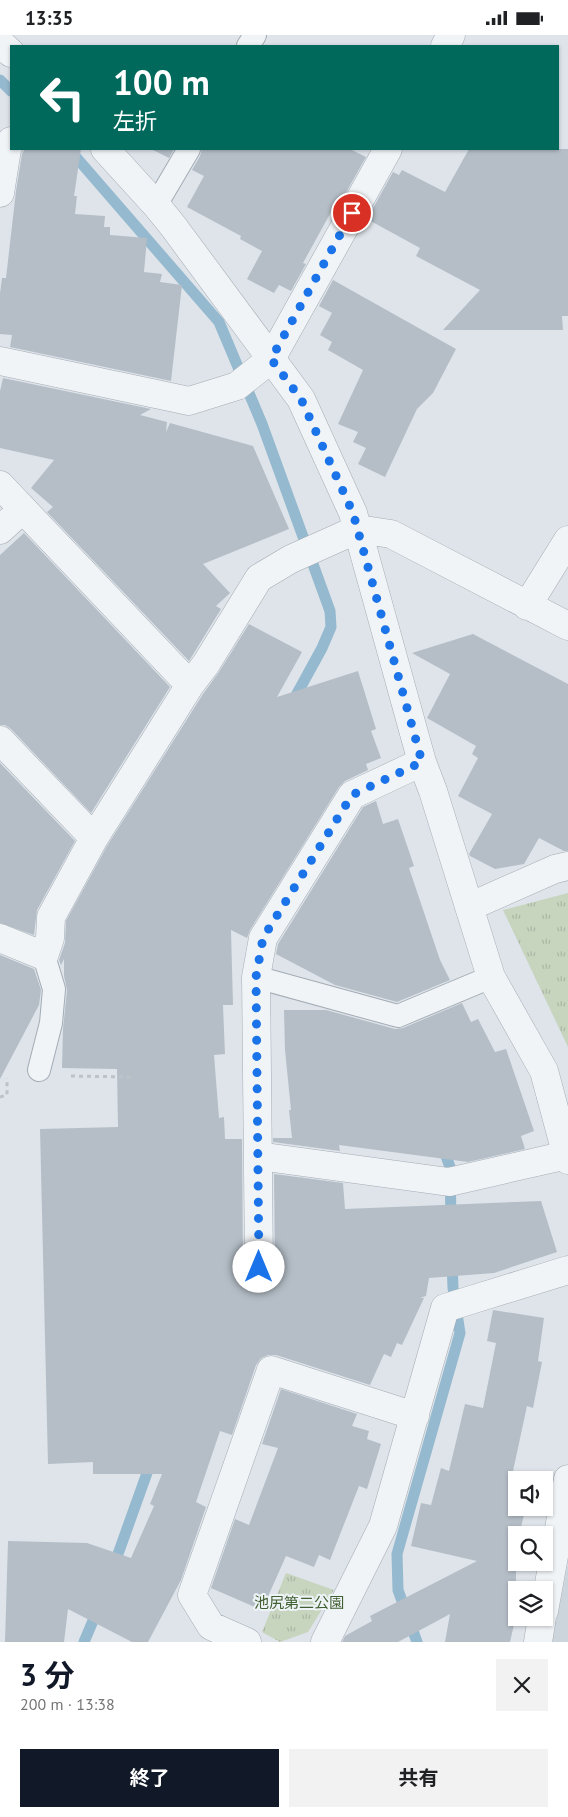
<!DOCTYPE html>
<html lang="ja">
<meta charset="utf-8">
<style>
body{margin:0;font-family:"PT Sans","Noto Sans JP",sans-serif;background:#f2f2f2;color:#202124;height:100vh;display:flex;flex-direction:column;font-size:19px;white-space:nowrap}
*{box-sizing:border-box;margin:0}
p{font-size:16px;color:#757577}
.icon{flex:none;width:28px;height:28px;fill:none;stroke:currentColor;stroke-width:2;stroke-linecap:round;stroke-linejoin:round}
.map{position:relative;height:1607px;overflow:hidden}
.sheet{display:flex;flex-direction:column;background:#fff;flex:1}
.sheet>*{flex:none}
.top-card{position:absolute;left:10px;top:10px;width:549px;height:105px;border-radius:0px;box-shadow:0 1px 4px #0004;background:#00695c;color:#fff;overflow:hidden}
.fabs{position:absolute;left:508px;top:1436px;display:grid;gap:10px}
.fabs a{display:grid;place-items:center;width:45px;height:45px;border-radius:0px;background:#fff;box-shadow:0 1px 4px #0004;font-size:25px}
.pin{position:absolute;display:grid;place-items:center;width:42px;height:42px;color:#fff;margin:-21px;border:2px solid #fff;border-radius:50%;box-shadow:0 1px 5px #0007}
.me{position:absolute;width:55px;margin:-28px;rotate:0deg;stroke-linejoin:round;filter:drop-shadow(0 0 4px #0008)}
.turn{display:flex;align-items:center;gap:18px;height:105px;padding:0 20px;font-size:22px}
.turn .icon{width:65px;height:65px;stroke-width:2.5}
.turn b{display:block;font-size:35px;line-height:42px}
.round{display:grid;place-items:center;flex:none;width:52px;height:52px;border-radius:0px;background:#f2f2f2}
.headline{display:flex;align-items:center;justify-content:space-between;height:85px;padding:0 20px}
h1{font-size:30px;font-weight:700;line-height:38px;color:#111827}
.action{display:flex;gap:10px;margin-top:auto;padding:10px 20px}
.action a{flex:1;height:58px;border-radius:0px;background:#111827;color:#fff;font-size:20px;font-weight:700;line-height:58px;text-align:center}
.action a+a{background:#f2f2f2;color:#202124}
.status{display:flex;justify-content:space-between;align-items:center;height:35px;padding:0 25px;background:#fff;direction:ltr}
.status svg{height:14px;fill:currentColor}
.map>svg:first-child{display:block}
.built{fill:#ccd4dc}
.park{fill:url(#park-tufts)}
.lines{fill:none;stroke-linecap:round;stroke-linejoin:round}
.stream{stroke:#95b9ce;stroke-width:11}
.building{fill:#b5bec7}
.service-casing{stroke:#a3acb4;stroke-width:24}
.minor-casing{stroke:#a3acb4;stroke-width:29}
.path{stroke:#bcc2c8;stroke-width:3;stroke-dasharray:4 4;stroke-linecap:butt}
.service{stroke:#f1f4f7;stroke-width:22}
.minor{stroke:#f1f4f7;stroke-width:28}
.route{stroke:#1a73e8;stroke-width:9;stroke-dasharray:0 16.2}
.labels{text-anchor:middle;dominant-baseline:central;stroke-width:4;stroke-linejoin:round;paint-order:stroke}
.park-label{font-size:15px;fill:#416031;stroke:#eef3f7}
</style>
<div class="status"><b>13:35</b><svg viewBox="0 0 49 12"><path d="M0 12V9h3v3zM5 12V6h3v6zM10 12V3h3v9zM15 12V0h3v12zM26 1h20v11H26zM47 4h2v5h-2z"/></svg></div>
<div class="map">
<svg width="568" height="1607" viewBox="0 0 568 1607">
<defs>
<pattern id="park-tufts" width="24" height="20" patternUnits="userSpaceOnUse" patternTransform="scale(1.25)"><rect width="24" height="20" fill="#c7d4be"/><path d="M3 7l-1-3M5 7V3M7 7l1-3M15 17l-1-3M17 17v-4M19 17l1-3" fill="none" stroke="#abb7a4"/></pattern>
</defs>
<rect width="100%" height="100%" fill="#dee4ea"/>
<path class="built" d="M568,1529V1607H552Z"/>
<path class="park" d="M568,858V1012L503,875Z
M286,1538L334,1555L308,1597L280,1607L262,1597Z"/>
<g class="lines">
<path class="stream" d="M0,45L11,56
M69,114L219,287L262,389L330,576L331,592L322,613L293,666
M442,1110L450,1132L451,1183
M113,1533L147,1438L150,1425
M84,1607L98,1574
M417,1607L398,1555L397,1519L460,1298L453,1253L452,1227"/>
</g>
<path class="building" d="M25,114H81L74,161H77L75,179L105,181L104,192H110V200L147,203L144,237L162,239L160,247L182,250L171,346L10,312L12,300L0,299V258L2,243H6L16,156L22,119Z
M151,114H174L169,123Z
M202,114H350L366,122L339,170L336,168L303,228L306,229L291,256L279,250L274,258L247,244L262,216L240,204L241,201L187,172L204,141L192,135L200,121Z
M469,114H568V281H562L563,295H443L480,255L416,221L420,213L367,184L393,137L399,140L402,135L445,157Z
M333,245L456,314L433,358L417,374L385,442L358,429L366,413L353,407L358,397L338,389L363,335L328,315L332,307L320,300L332,278L319,271Z
M3,343L151,374L140,380L167,387L166,397L170,388L253,411L289,494L203,529L230,558L216,571L221,574L189,626L47,477L53,472L31,453L54,425L0,413V356Z
M24,498L170,652L91,778L11,694L5,690H0V520Z
M249,589L302,617L277,662L358,636L376,694L371,696L381,723L366,729L368,735L345,746L339,752L250,895L247,903L231,895L233,970H223L225,1019L214,1020L219,1083L224,1082L225,1104H242L243,1232L245,1240L251,1245L259,1248L267,1245L273,1239L275,1232L274,1139L343,1148L345,1174L541,1166L557,1217L494,1238L429,1243L426,1261L420,1263H424L402,1310L397,1308L391,1322L384,1319L370,1350L276,1320H268L261,1323L256,1330L232,1400L220,1396L196,1467L206,1472L181,1545L148,1607H132L68,1574L64,1607H5L8,1506L87,1508L131,1523L154,1471L150,1469L162,1439H93V1427L48,1429L40,1094L118,1092L117,1034L62,1033L63,994L67,955L64,941V924L61,930L59,925L65,908L66,886L107,811L203,659L219,637Z
M473,599L568,649V816H564L539,803L524,829L495,834L470,821L469,819L492,779L458,761L478,723L472,719L476,711L427,683L450,639L412,618Z
M0,728L75,806L37,875L34,900L0,888Z
M376,766L383,789L398,784L414,831L409,833L440,925L450,945L397,967L335,950L276,919L278,909L363,772Z
M0,920L34,934L41,955L39,970L0,1044Z
M462,968L471,987L478,984L495,1017L506,1014L534,1096L521,1101L525,1114L468,1127L339,1110L340,1116L273,1107V1103H292L289,1075H291L285,1015L284,975H326L395,994L403,993Z
M493,1275L544,1283L538,1326L542,1327L533,1373L527,1371L513,1436L534,1442V1445H516V1472H526L519,1500H516V1511L512,1528H516V1581L510,1607H445L450,1579L398,1607H342L345,1601L372,1586L370,1581L477,1526L411,1511L421,1468L431,1470L441,1433L449,1436L465,1369L483,1373L496,1308L487,1306Z
M281,1354L357,1379L352,1391L369,1396L367,1404L381,1409L367,1454L359,1451L330,1525L319,1520L314,1532L286,1521L262,1575L211,1553L235,1484L249,1490L278,1413L262,1409Z"/>
<g class="lines">
<g class="service-casing">
<path id="service" d="M248,11L255,0
M156,170L189,114
M256,942L398,981L491,942
M39,1035L51,988L54,954L44,921"/>
</g>
<g class="minor-casing">
<path id="minor" d="M0,8L11,18
M445,11L451,0
M105,114L156,170L173,191L301,364L353,478L422,727L433,756L491,942L544,1036L568,1125
M0,158L7,114L11,106
M0,326L189,366L237,351L271,324L388,114
M0,450L190,650
M0,495L22,475
M527,571L568,505
M0,705L94,803
M469,872L555,834L568,831
M0,903L44,921L50,903L51,882L94,803L190,650L206,629L259,543L291,524L358,494L391,499L568,591
M258,1121L449,1147L567,1120
M259,1232L256,942L263,903L352,760L422,727
M544,1576L568,1444
M247,1607L211,1591L192,1560L271,1335L415,1381
M325,1607L383,1491L445,1273L568,1235
M538,1607L542,1582"/>
</g>
<path class="path" d="M71,1041L133,1042
M0,1062L7,1060V1043"/>
<use href="#service" class="service"/>
<use href="#minor" class="minor"/>
</g>
<g class="lines">
<path class="route" d="M259,1232L256,942L263,903L352,760L422,727L353,478L301,364L271,324L352,178"/>
</g>
<g class="labels">
<g class="park-label">
<text x="299" y="1567">池尻第二公園</text>
</g>
</g>
</svg>
<div class="fabs">
<a><svg class="icon" aria-label="sound" viewBox="0 0 24 24"><path d="M4 9h4l5-4v14l-5-4H4zM17 9q2 3 0 6"/></svg></a>
<a><svg class="icon" aria-label="search" viewBox="0 0 24 24"><circle cx="10" cy="10" r="6"/><path d="M15 15l6 6"/></svg></a>
<a><svg class="icon" aria-label="layers" viewBox="0 0 24 24"><path d="M12 4l9 5-9 5-9-5zM3 14l9 5 9-5"/></svg></a>
</div>
<div class="pin" style="left:352px;top:178px;background:#d93025"><svg class="icon" aria-label="arrive" viewBox="0 0 24 24"><path d="M6 21V4h12l-3 4 3 4H6"/></svg></div>
<svg class="me" style="left:259px;top:1232px" viewBox="-20 -20 40 40"><circle r="19" fill="#fff"/><path d="M0-13L10 11 0 6-10 11z" fill="#1a73e8"/></svg>
<div class="top-card">
<div class="turn"><svg class="icon" aria-label="left" viewBox="0 0 24 24"><path d="M17 20v-9H6M10 6l-5 5 5 5"/></svg><div><b>100 m</b>左折</div></div>
</div>
</div>
<section class="sheet">
<div class="headline"><div><h1>3 分</h1><p>200 m · 13:38</p></div><a class="round"><svg class="icon" aria-label="close" viewBox="0 0 24 24"><path d="M6 6l12 12M18 6L6 18"/></svg></a></div>
<div class="action"><a>終了</a><a>共有</a></div>
</section>
